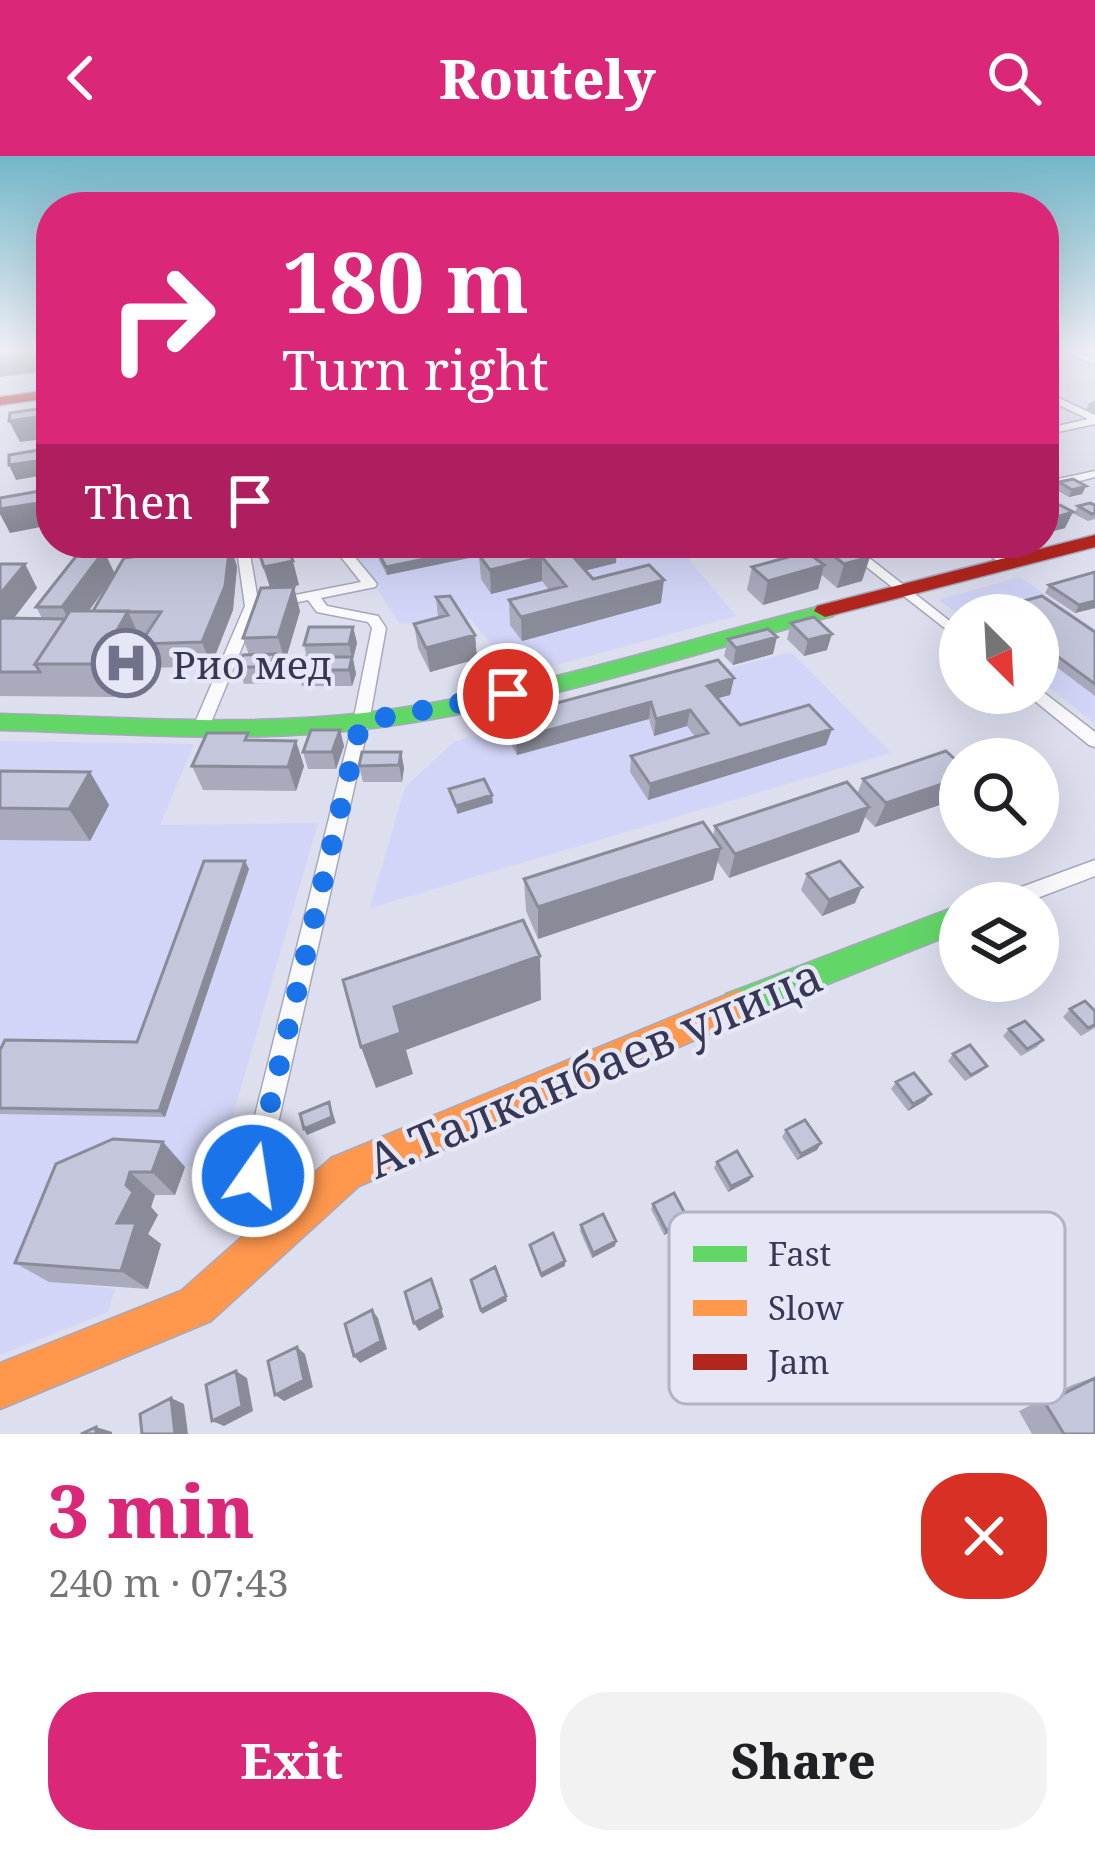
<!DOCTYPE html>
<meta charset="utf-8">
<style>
body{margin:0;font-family:"Noto Serif",serif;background:#f2f2f2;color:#202124;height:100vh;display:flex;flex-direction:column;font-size:45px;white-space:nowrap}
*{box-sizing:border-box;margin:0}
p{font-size:39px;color:#757577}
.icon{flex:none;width:66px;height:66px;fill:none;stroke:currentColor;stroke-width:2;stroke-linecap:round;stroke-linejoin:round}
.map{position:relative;height:1278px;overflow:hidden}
.panel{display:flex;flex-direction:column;background:#fff;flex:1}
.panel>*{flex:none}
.top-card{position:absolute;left:36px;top:36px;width:1023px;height:366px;border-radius:48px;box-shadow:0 12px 48px #0002;background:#db2777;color:#fff;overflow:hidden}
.needle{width:78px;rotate:156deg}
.fabs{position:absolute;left:939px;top:438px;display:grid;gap:24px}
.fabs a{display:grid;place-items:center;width:120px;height:120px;border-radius:50%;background:#fff;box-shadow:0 12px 48px #0002;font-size:60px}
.pin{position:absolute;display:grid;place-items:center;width:102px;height:102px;color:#fff;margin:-51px;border:6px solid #fff;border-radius:50%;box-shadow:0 3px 12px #0007}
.me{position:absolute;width:132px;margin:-66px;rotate:13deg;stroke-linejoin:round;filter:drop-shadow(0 0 9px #0008)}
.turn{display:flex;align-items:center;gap:42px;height:252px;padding:0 48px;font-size:54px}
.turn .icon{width:156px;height:156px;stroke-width:2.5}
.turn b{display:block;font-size:84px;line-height:102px}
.then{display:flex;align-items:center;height:114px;padding:0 48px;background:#0003;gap:24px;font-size:45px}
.round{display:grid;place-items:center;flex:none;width:126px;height:126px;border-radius:48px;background:#f2f2f2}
.summary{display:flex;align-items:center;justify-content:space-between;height:204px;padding:0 48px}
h1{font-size:72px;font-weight:800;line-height:90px;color:#db2777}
.action{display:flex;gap:24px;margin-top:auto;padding:24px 48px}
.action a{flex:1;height:138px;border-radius:48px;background:#db2777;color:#fff;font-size:48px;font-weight:800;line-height:138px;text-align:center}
.action a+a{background:#f2f2f2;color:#202124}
header{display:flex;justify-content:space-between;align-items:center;height:156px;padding:0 48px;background:#db2777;color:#fff;font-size:54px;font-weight:800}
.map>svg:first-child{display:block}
.built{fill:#d2d5f7}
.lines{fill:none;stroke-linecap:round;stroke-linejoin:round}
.street-casing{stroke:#a7a8bc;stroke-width:3}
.fast-casing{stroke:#a7a8bc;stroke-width:3}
.slow-casing{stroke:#a7a8bc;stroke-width:3}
.jam-casing{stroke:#a7a8bc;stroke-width:3}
.street{fill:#fafafc;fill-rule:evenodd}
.fast{fill:#63d668;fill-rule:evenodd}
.slow{fill:#ff974d;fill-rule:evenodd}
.jam{fill:#b3261e;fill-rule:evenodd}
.wall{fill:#a9aabc;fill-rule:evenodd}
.shaded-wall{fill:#898b99}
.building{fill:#c4c6db;stroke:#898b99;stroke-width:3}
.route{stroke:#1a73e8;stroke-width:21;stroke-dasharray:0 37.8}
.labels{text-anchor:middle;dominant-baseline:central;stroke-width:9;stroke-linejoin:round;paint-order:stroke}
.poi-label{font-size:39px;fill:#363855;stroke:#e5e7f6;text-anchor:start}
.near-street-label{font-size:48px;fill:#363855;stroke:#e5e7f6}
.key{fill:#e5e7f6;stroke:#b0b2c6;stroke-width:3}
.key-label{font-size:33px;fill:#363855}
</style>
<header><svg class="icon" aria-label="back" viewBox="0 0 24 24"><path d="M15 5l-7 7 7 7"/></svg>Routely<svg class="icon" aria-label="search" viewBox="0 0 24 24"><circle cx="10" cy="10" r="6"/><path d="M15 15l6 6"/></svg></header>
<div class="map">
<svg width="1095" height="1278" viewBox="0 0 1095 1278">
<rect width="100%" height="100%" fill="#dddeee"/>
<path class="built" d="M346,387H684L677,389L736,460L516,520L471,463L400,468Z
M1020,421L1095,473V568L1038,522V459L960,460L939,444Z
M791,496L891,597L370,752L405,631L455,585Z
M0,585L194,588L160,669L318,667L218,1010L185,1011L49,1125L115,1133L108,1156L0,1199Z"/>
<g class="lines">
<g class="street-casing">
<path id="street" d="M1058,192H1069L1095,203V209Z
M1044,235L1095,259V268L1044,279V273L1088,263L1044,242Z
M1095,315V321L1044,334V326Z
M236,387H248L259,450L210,569L202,575L194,569L245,450Z
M330,387H343L377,428L375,431L321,442L327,450L378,460L386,472L369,566L266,1020L285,1082L281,1092L271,1096L261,1092L257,1082L240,1020L353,566L372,472L368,466L317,456L308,444L275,451L268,447L275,443L361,426Z
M836,387H850L960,473V484Z
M974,387H988L1017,408L1015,411H1005Z
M1039,533L1095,576V591L1089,589L1025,537H1038Z
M1095,704V720L1024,747H991L994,741Z"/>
</g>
<g class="fast-casing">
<path id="fast" d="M825,449L836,455L833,460C678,502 524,554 364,573C243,588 121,577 0,574V558C121,561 243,571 364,557C522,538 672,487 825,449Z
M960,749V775L738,864L726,860L721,849L726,838Z"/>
</g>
<g class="slow-casing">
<path id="slow" d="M738,834L750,838L755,849L750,860L359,1030L211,1165L0,1253V1207L181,1135L331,1002Z"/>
</g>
<g class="jam-casing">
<path id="jam" d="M51,234V242L0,249V241Z
M1095,379V391L825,461L814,455L817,450Z"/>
</g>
<use href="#street" class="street"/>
<use href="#fast" class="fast"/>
<use href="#slow" class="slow"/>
<use href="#jam" class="jam"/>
</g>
<path class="wall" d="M1095,245V257L1086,253L1090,246Z
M1059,326L1086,330L1082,338L1069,341L1056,334Z
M1060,349L1065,372L1050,376L1044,373V353Z
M1095,349V363L1088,365L1074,358L1078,350Z
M254,387H285L299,429L290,431L300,455L285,506H277L280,515L275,527L244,528L239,511L249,499L243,482L270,431Z
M710,387H735V396L717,400L709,392Z
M787,387H851L862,425L837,432L822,419L818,433L763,449L747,434L752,411L797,399L786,390Z
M230,388L237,411L233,454L211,510L151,512L141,490L114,541L0,540V408H25L37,432L14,462H42L36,451L115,418ZM113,421L93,455H89Z
M507,393L616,407L585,414L593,423L661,447L522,485L510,469L509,444L549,434L542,425L491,438L481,423L479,400L387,419L379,404L378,396Z
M1095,416V452L1075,457L1045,437L1049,429Z
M1042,440L1095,476V540L1038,497V459H991L994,453Z
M436,441L475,479L477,503L430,516L418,492L414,468L438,462Z
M791,467L827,494L804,500L787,483Z
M353,471L357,487L353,503L356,518L352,530H302L297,514L307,501L304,489Z
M728,483L773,498L733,509L724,500Z
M734,522L730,539L717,542L740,569L832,573L826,589L648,644L630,616L631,600L695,581L687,570L654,580L649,563L517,599L505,577L504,561Z
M340,574L344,590L336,613H308L303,596Z
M250,584L304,610L296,635L203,634L192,610Z
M401,596L404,612L402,626H363L359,610Z
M0,615L90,616L109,649L90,685L0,684Z
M863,623L957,643L875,671L865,661L859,676L729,722L717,705L713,724L538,783L526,755L524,723L713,681L715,670L857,638Z
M249,713L165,961L0,958V894L137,886Z
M807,718L855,747L822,760L801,734Z
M1070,853L1095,872L1081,880L1063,861Z
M1009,873L1043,884L1037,891L1021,900L1003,880Z
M953,898L987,910L981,916L965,925L948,905Z
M896,926L931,938L925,945L908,955L891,933Z
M786,974L821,987L817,994L797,1004L782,981Z
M163,986L185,1011L175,1039H155L151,1051L158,1059L148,1078L161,1088L148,1133L49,1126L15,1107Z
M717,1006L752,1020L749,1025L728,1036L714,1012Z
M653,1048L686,1068L664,1079L651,1053Z
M581,1069L615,1090L592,1102L580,1075Z
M1095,1221V1278H1032L1019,1255L1072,1229Z"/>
<path class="shaded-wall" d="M51,194V214L0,221V200Z
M51,259V282L20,286L9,265Z
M51,303V318L16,324L9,309Z
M1086,330L1082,338L1069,341L1072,334Z
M51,345V369L10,377L0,358V353Z
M1073,356L1065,372L1050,376L1057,361Z
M506,387L507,394L387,419L386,411Z
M602,387H617L616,407L568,419V395Z
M230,388L237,411L233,454L211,510L202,486Z
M736,388L735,396L717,400L719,392Z
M104,395L115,418L78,470L71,468L62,451Z
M542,401V425L491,438L490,414Z
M870,401L862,425L837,432L844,408Z
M293,405L299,429L271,435L264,411Z
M25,408L37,432L4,475L0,468V438Z
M824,409L818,433L763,449L768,425Z
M664,424L661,447L522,485L521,461Z
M294,431L300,455L285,506L278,481Z
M1095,445V452L1075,457L1079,449Z
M128,455L142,487L114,541L98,508Z
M353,471L357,487L353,503L356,518L352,530L349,514L352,503L349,488Z
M832,478L827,494L804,500L808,484Z
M475,479L477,503L430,516L426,492Z
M777,481L773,498L733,509L736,492Z
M275,498L280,515L275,527L270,511Z
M734,522L730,539L704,546L707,530Z
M651,546L649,563L517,599L516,583Z
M690,554L687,570L654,580L656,563Z
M832,573L826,589L648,644L650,628Z
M340,574L344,590L336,613L332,596Z
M296,585L304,610L296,635L288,611Z
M401,596L404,612L402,626L399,609Z
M90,616L109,649L90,685L69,653Z
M960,622V638L957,643L875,671L886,647Z
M492,639L493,647L457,658L456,650Z
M869,651L859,676L729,722L735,698Z
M721,692L713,724L538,783V751Z
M245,705L249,713L165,961L159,955Z
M862,731L855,747L822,760L829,744Z
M540,800L541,844L406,894L413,918L376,932L361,891L394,851Z
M931,938L925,945L908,955L913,948Z
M329,946L336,967L307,979L304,973Z
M163,986L185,1011L175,1039L152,1016Z
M821,987L817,994L797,1004L801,998Z
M130,1016L155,1039L151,1051L158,1059L148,1078L161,1088L148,1133L121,1115L117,1067Z
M752,1020L749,1025L728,1036L731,1030Z
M688,1063L686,1068L664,1079L666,1074Z
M616,1085L615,1090L592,1102L593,1097Z
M565,1105V1110L541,1122V1118Z
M431,1123L444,1161L419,1175L414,1167Z
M506,1140L507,1145L482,1158L481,1154Z
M372,1154L378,1162L387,1193L360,1207L354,1200Z
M297,1191L305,1198L313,1231L284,1245L275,1239Z
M236,1215L247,1222L253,1255L224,1270L212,1265Z
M171,1242L184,1248L188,1278H175Z
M96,1271L112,1276V1278H96Z"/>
<path class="building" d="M17,192H51V194L0,200V194Z
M51,251V259L9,265L10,257Z
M51,292V303L9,309V299Z
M1073,323L1086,330L1072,334L1059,326Z
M51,333V345L0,353V342Z
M1090,347L1095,349V357L1092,358L1078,350Z
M1060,349L1073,356L1057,361L1044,353Z
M256,387H285L293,405L264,411Z
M421,387H502L386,411L378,396Z
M531,387H602L568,395L593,423L649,409L664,424L521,461L509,444L566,430L542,401L490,414L479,399Z
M713,387H735L736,388L719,392Z
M817,387H851L870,401L844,408Z
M230,388L225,430L202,486L140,488L161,456L93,455L124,402Z
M81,394L104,395L62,451H36Z
M807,396L824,409L768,425L752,411Z
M0,408H25L0,438Z
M1095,416V445L1079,449L1049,429Z
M294,431L278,481L243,482L261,432Z
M450,440L475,479L426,492L414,468L448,459L436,441Z
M1042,440L1095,476V528L1038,486V459H1002L994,453Z
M70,455H128L98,508H35Z
M814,461L832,478L808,484L791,467Z
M0,462L65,463L35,508L40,516H0Z
M309,471H353L349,488L304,489Z
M768,473L777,481L736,492L728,483Z
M275,498L270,511H239L243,499Z
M302,501H352L349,514H297Z
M718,504L734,522L707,530L740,569L809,549L832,573L650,628L631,600L708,577L690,554L656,563L651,546L516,583L504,561Z
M311,574H340L332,596H303Z
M207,577H248L245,584L296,585L288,611L192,610Z
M946,595L960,608V622L886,647L863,623Z
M362,596H401L399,609L359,610Z
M0,615L90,616L69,653L0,652Z
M484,623L492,639L456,650L449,633Z
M847,626L869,651L735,698L715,670Z
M703,666L721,692L538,751L524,723Z
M204,705H245L159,955L0,952V894L5,884L137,886Z
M840,705L862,731L829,744L807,718Z
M523,764L540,800L394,851L401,877L361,891L343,824Z
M1085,845L1095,855V869L1088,872L1070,853Z
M1025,865L1043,884L1027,893L1009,873Z
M970,889L987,910L971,919L953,898Z
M914,917L931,938L913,948L896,926Z
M329,946L332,961L304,973L300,958Z
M805,964L821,987L801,998L786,974Z
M113,983L163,986L152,1016H130L126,1029L133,1036L117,1067H136L121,1115L15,1107L56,1008Z
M737,995L752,1020L731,1030L717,1006Z
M674,1037L688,1063L666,1074L653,1048Z
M603,1058L616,1085L593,1097L581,1069Z
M553,1077L565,1105L541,1118L530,1089Z
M495,1111L506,1140L481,1154L471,1124Z
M431,1123L441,1153L414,1167L405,1136Z
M372,1154L381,1185L354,1200L345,1168Z
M297,1191L304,1224L275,1239L268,1205Z
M236,1215L242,1250L212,1265L206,1229Z
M1095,1222V1278H1064L1045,1247Z
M171,1242L175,1278H142L140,1258Z
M96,1271V1278H81Z"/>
<linearGradient id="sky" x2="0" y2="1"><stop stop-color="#72b6c8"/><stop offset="0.52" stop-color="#f0f0f7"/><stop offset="1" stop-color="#f0f0f7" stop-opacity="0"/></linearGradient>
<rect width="1095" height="371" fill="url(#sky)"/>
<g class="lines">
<path class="route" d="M253,1020L361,566L508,538"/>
</g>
<defs>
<g id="hospital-ring" transform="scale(3.45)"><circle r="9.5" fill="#e5e7f6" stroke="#70728b" stroke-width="1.5"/><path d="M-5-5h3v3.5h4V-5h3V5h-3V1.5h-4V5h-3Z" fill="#70728b"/></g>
</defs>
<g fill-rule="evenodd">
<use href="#hospital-ring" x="126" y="507"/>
</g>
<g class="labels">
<g class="poi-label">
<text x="172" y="507">Рио мед</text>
</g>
<g class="near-street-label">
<text transform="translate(594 911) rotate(-23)">А.Талканбаев улица</text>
</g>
</g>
<rect x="669" y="1056" width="396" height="192" rx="18" class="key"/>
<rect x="693" y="1090" width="54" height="16" fill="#63d668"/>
<rect x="693" y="1144" width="54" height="16" fill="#ff974d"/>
<rect x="693" y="1198" width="54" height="16" fill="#b3261e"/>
<g class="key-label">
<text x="768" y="1110">Fast</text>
<text x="768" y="1164">Slow</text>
<text x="768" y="1218">Jam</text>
</g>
</svg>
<div class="fabs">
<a><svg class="needle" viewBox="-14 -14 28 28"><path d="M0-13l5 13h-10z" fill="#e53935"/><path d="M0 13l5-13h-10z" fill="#757577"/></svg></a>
<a><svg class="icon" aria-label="search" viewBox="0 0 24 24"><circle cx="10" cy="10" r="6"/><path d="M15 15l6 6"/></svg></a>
<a><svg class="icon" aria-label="layers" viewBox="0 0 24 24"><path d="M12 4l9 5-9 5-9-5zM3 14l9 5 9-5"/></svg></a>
</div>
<div class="pin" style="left:508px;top:538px;background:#d93025"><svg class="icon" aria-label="arrive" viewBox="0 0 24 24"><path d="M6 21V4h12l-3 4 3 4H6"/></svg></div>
<svg class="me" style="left:253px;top:1020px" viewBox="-20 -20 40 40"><circle r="17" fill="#1a73e8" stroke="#fff" stroke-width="3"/><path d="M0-11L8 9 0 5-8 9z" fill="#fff"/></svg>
<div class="top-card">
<div class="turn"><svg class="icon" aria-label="right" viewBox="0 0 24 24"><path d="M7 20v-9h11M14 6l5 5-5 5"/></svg><div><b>180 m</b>Turn right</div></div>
<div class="then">Then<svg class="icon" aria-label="arrive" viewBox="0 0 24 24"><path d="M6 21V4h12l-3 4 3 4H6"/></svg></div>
</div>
</div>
<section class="panel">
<div class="summary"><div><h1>3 min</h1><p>240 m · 07:43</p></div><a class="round" style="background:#d93025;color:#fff"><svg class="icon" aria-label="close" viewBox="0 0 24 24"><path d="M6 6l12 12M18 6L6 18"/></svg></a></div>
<div class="action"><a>Exit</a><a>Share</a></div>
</section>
